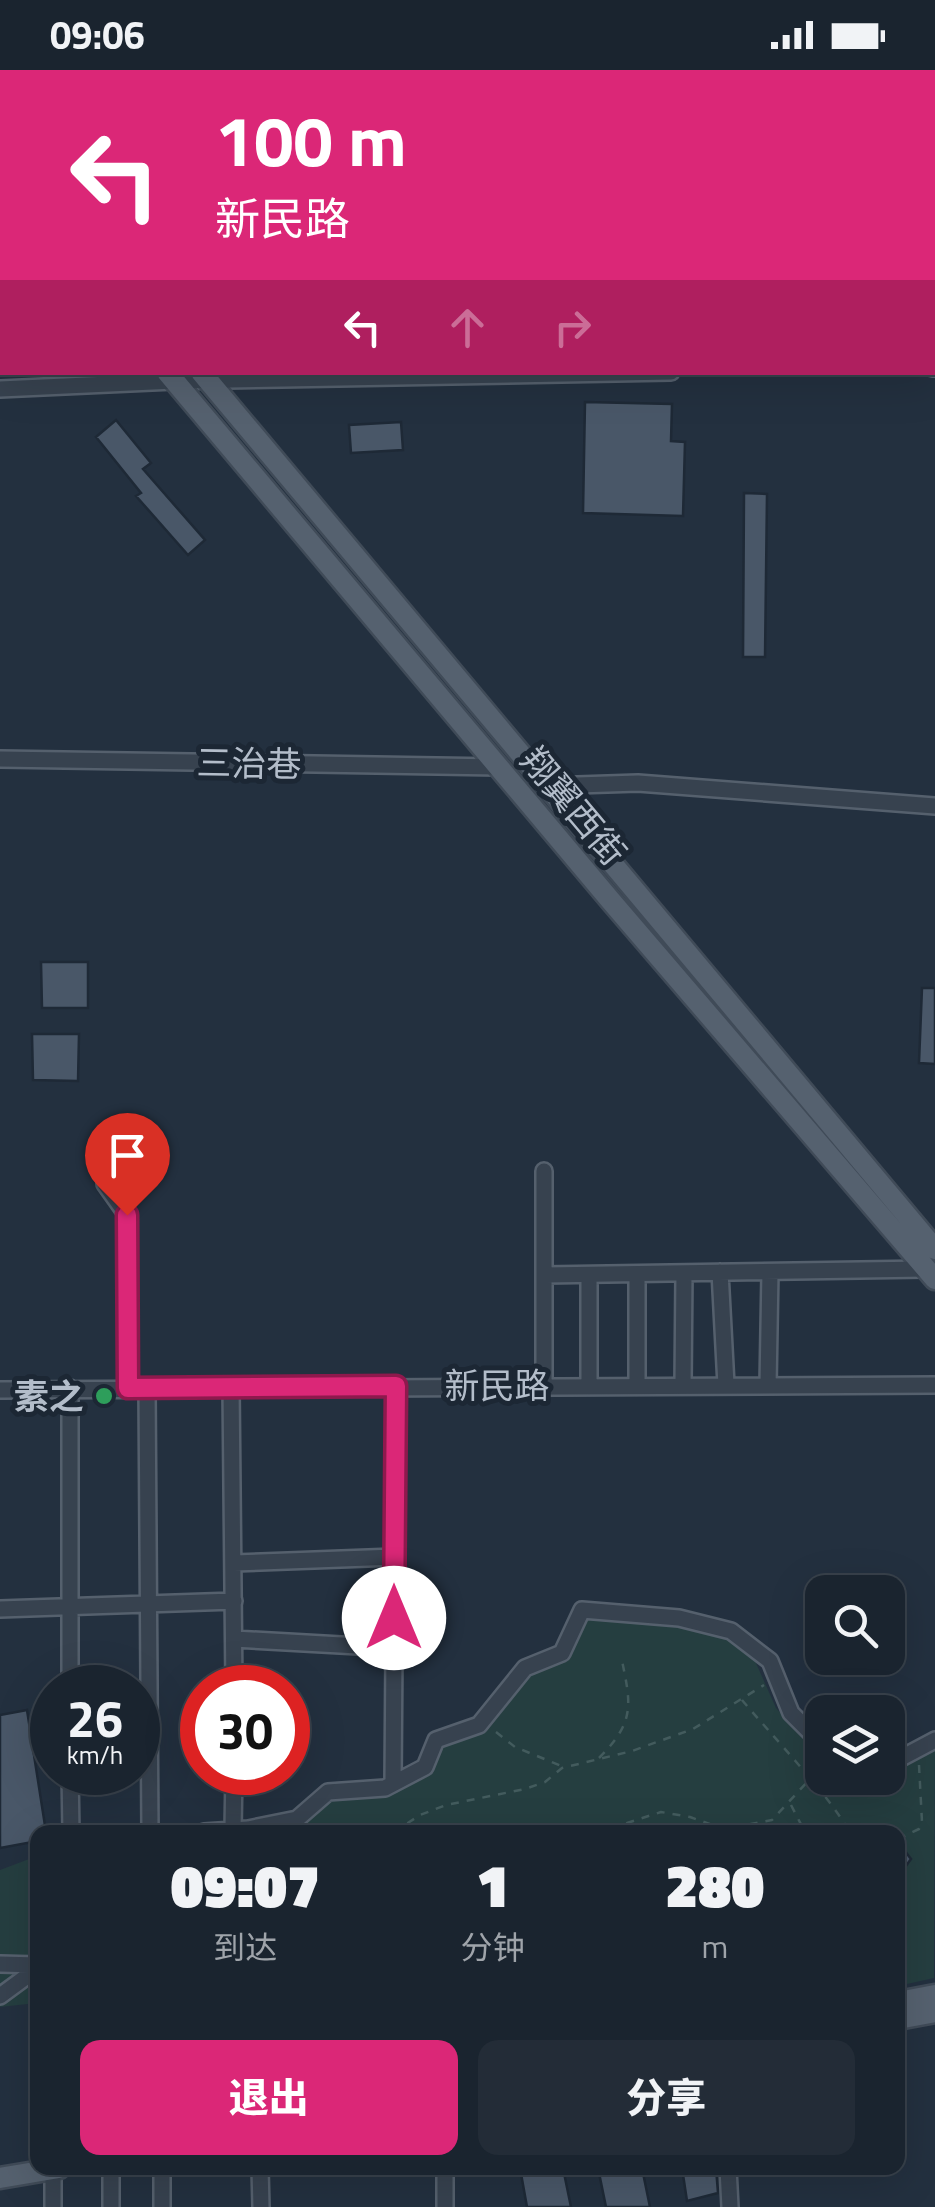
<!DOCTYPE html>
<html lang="zh">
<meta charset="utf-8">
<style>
body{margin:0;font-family:"Titillium Web","Noto Sans SC",sans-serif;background:#232c37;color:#f1f3f6;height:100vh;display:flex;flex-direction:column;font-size:38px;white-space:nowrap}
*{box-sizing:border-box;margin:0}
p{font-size:32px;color:#9fa4aa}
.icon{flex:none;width:55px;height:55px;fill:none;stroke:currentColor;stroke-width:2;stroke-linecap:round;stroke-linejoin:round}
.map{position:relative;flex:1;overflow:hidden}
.details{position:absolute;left:30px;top:1755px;width:875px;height:350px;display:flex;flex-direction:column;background:#1a242f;border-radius:20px;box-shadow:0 10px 40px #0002,0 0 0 2px #38414b}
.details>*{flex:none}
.hud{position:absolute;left:0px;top:0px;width:935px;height:305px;box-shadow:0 10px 40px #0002,0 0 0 2px #38414b;background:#db2777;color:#fff;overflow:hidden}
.tools{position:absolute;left:805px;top:1505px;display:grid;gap:20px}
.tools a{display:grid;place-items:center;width:100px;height:100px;border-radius:20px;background:#1a242f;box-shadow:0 10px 40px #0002,0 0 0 2px #38414b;font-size:50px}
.speed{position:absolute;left:30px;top:1595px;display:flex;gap:20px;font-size:50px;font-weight:700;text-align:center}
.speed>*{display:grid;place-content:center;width:130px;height:130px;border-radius:50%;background:#1a242f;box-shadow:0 10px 40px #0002,0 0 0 2px #38414b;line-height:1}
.speed small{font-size:25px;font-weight:400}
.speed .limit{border:15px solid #d22;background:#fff;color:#111}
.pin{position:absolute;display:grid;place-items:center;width:85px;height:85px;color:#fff;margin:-102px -42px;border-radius:50% 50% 50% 0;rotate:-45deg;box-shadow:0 0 10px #0007}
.pin .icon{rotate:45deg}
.me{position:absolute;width:110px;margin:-55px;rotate:0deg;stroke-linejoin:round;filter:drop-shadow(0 0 8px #0008)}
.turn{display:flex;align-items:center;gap:35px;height:210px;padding:0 50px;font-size:45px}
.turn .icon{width:130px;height:130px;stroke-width:2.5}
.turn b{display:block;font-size:70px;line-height:85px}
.lanes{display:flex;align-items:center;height:95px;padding:0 50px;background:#0003;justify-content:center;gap:50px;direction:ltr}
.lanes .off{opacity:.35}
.eta{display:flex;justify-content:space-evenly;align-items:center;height:170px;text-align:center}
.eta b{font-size:60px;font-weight:800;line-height:70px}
.primary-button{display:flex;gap:20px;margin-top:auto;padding:20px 50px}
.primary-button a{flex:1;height:115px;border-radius:20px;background:#db2777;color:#fff;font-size:40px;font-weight:800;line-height:115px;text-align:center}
.primary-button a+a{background:#232c37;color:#f1f3f6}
.status{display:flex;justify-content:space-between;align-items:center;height:70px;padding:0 50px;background:#1a242f;direction:ltr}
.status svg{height:28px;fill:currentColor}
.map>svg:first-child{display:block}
.green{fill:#253e40}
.building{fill:#495768;stroke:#1e2936;stroke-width:2.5}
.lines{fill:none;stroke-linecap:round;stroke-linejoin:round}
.minor-casing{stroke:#55606d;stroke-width:20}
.major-casing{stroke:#404b58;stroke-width:25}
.path{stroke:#435b5d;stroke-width:2.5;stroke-dasharray:8 8;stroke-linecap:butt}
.minor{stroke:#37424f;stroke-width:15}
.major{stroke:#55616f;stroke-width:20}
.route-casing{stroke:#8e194d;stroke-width:25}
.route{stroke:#db2777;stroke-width:18}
.leisure-dot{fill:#2e9e5b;stroke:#1c2734;stroke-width:4}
.labels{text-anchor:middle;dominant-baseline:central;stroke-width:10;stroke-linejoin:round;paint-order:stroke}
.street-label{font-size:35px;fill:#b3bdca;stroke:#1c2734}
.poi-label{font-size:35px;font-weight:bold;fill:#b3bdca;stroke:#1c2734;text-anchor:end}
</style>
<div class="status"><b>09:06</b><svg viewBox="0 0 49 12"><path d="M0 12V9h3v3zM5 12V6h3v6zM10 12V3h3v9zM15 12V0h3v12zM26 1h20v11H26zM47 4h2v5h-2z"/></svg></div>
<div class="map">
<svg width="935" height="2137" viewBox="0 0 935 2137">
<rect width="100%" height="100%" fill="#23303f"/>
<path class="green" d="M582,1540L679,1548L747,1573L776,1638L822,1688V1708H841L847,1714L864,1708H888V1698L935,1678L934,1908L898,1916V1762H189L252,1759L303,1748L328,1722L384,1718L425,1698L436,1670L478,1655L528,1593L569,1581Z
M37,1786V1933L0,1937V1800Z"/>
<path class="building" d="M585,332L672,334L671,371L685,372L683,446L583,443Z
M116,350L151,393L143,399L205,470L188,485L136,426L141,423L96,367Z
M401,352L403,380L351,383L349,355Z
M744,423L767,424L765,587H743Z
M41,892H88V938H42Z
M922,918H935V994L919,993Z
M32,964H79L78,1011L33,1010Z
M27,1640L46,1762H38V1771L0,1778V1645Z
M898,1772L911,1789L898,1807Z
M520,2098H563L571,2137H527Z
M598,2098H642L650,2137H606Z
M682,2098H716L718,2123L687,2131Z"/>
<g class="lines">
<g class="minor-casing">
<path id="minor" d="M719,0V2
M932,298H935
M0,319L174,311L671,302
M0,689L498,697
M547,716L638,713L935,736
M108,1066L105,1114L127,1145L128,1318
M544,1101V1315
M720,1202L726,1315
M637,1204V1315
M545,1205L926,1199
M589,1315V1205
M683,1315L684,1203
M768,1315L770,1202
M231,1317L234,1618
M70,1318V1618
M147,1318L150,1762
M0,1320L935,1315
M234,1493L395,1487
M0,1539L234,1531
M234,1569L394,1578
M888,1695L935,1670
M70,1702L71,1762
M857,1708H863
M393,1714L396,1316
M233,1760L234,1702
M204,1762L248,1759L297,1749L328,1722L385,1718L425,1697L436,1670L479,1655L525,1598L562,1583L582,1540L679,1548L731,1561L770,1591L791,1643L822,1674
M0,1894L38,1895
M0,1926L38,1898
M53,2098V2137
M111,2098V2137
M260,2098L261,2137
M445,2098V2137
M728,2098L730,2137
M162,2137V2098"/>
</g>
<g class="major-casing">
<path id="major" d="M0,64L2,67
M0,106L2,109
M167,302L611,831L935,1209
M201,302L935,1179
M898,1932L935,1925
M898,1949L935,1942
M0,2108L59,2098"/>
</g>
<path class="path" d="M742,1630C761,1653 844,1742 848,1762
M496,1662L515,1677L564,1697
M599,1688C636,1651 631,1634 621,1586
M791,1735L805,1762
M394,1762L420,1745L446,1735L525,1719L545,1712L562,1698L632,1681L693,1659L764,1615
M446,1762C469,1749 491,1756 515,1762
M613,1762L627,1753L661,1742L690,1747L724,1759L772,1750L809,1710
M898,1769L919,1759L922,1752L919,1695"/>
<use href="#minor" class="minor"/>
<use href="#major" class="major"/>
</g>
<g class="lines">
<g class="route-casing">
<path id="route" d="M127,1145L128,1318L396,1316L394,1548"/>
</g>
<use href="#route" class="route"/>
</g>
<circle class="leisure-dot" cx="104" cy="1326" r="10"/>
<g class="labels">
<g class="street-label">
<text transform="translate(249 693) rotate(1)">三治巷</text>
<text transform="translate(574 736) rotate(50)">翔翼西街</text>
<text x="497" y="1315">新民路</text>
</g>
<g class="poi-label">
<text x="84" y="1326">素之</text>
</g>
</g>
</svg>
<div class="tools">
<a><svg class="icon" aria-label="search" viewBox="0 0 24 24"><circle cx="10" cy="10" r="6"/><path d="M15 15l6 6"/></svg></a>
<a><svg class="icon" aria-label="layers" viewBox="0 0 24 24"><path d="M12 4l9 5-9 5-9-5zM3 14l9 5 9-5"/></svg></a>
</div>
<div class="speed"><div>26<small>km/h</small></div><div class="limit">30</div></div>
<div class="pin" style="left:127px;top:1145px;background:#d93025"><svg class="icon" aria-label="arrive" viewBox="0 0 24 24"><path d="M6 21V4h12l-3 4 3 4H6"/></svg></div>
<svg class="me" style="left:394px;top:1548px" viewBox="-20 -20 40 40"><circle r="19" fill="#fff"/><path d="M0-13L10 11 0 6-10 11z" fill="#db2777"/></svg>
<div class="hud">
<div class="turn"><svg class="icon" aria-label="left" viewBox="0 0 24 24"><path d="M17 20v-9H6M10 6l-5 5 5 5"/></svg><div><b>100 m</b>新民路</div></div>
<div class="lanes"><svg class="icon" aria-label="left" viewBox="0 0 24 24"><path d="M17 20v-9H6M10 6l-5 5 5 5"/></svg><svg class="icon off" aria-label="ahead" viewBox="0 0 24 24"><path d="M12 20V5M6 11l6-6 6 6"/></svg><svg class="icon off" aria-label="right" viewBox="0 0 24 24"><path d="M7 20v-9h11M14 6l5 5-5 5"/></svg></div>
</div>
<section class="details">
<div class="eta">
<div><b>09:07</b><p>到达</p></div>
<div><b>1</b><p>分钟</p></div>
<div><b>280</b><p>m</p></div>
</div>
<div class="primary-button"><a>退出</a><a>分享</a></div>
</section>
</div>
